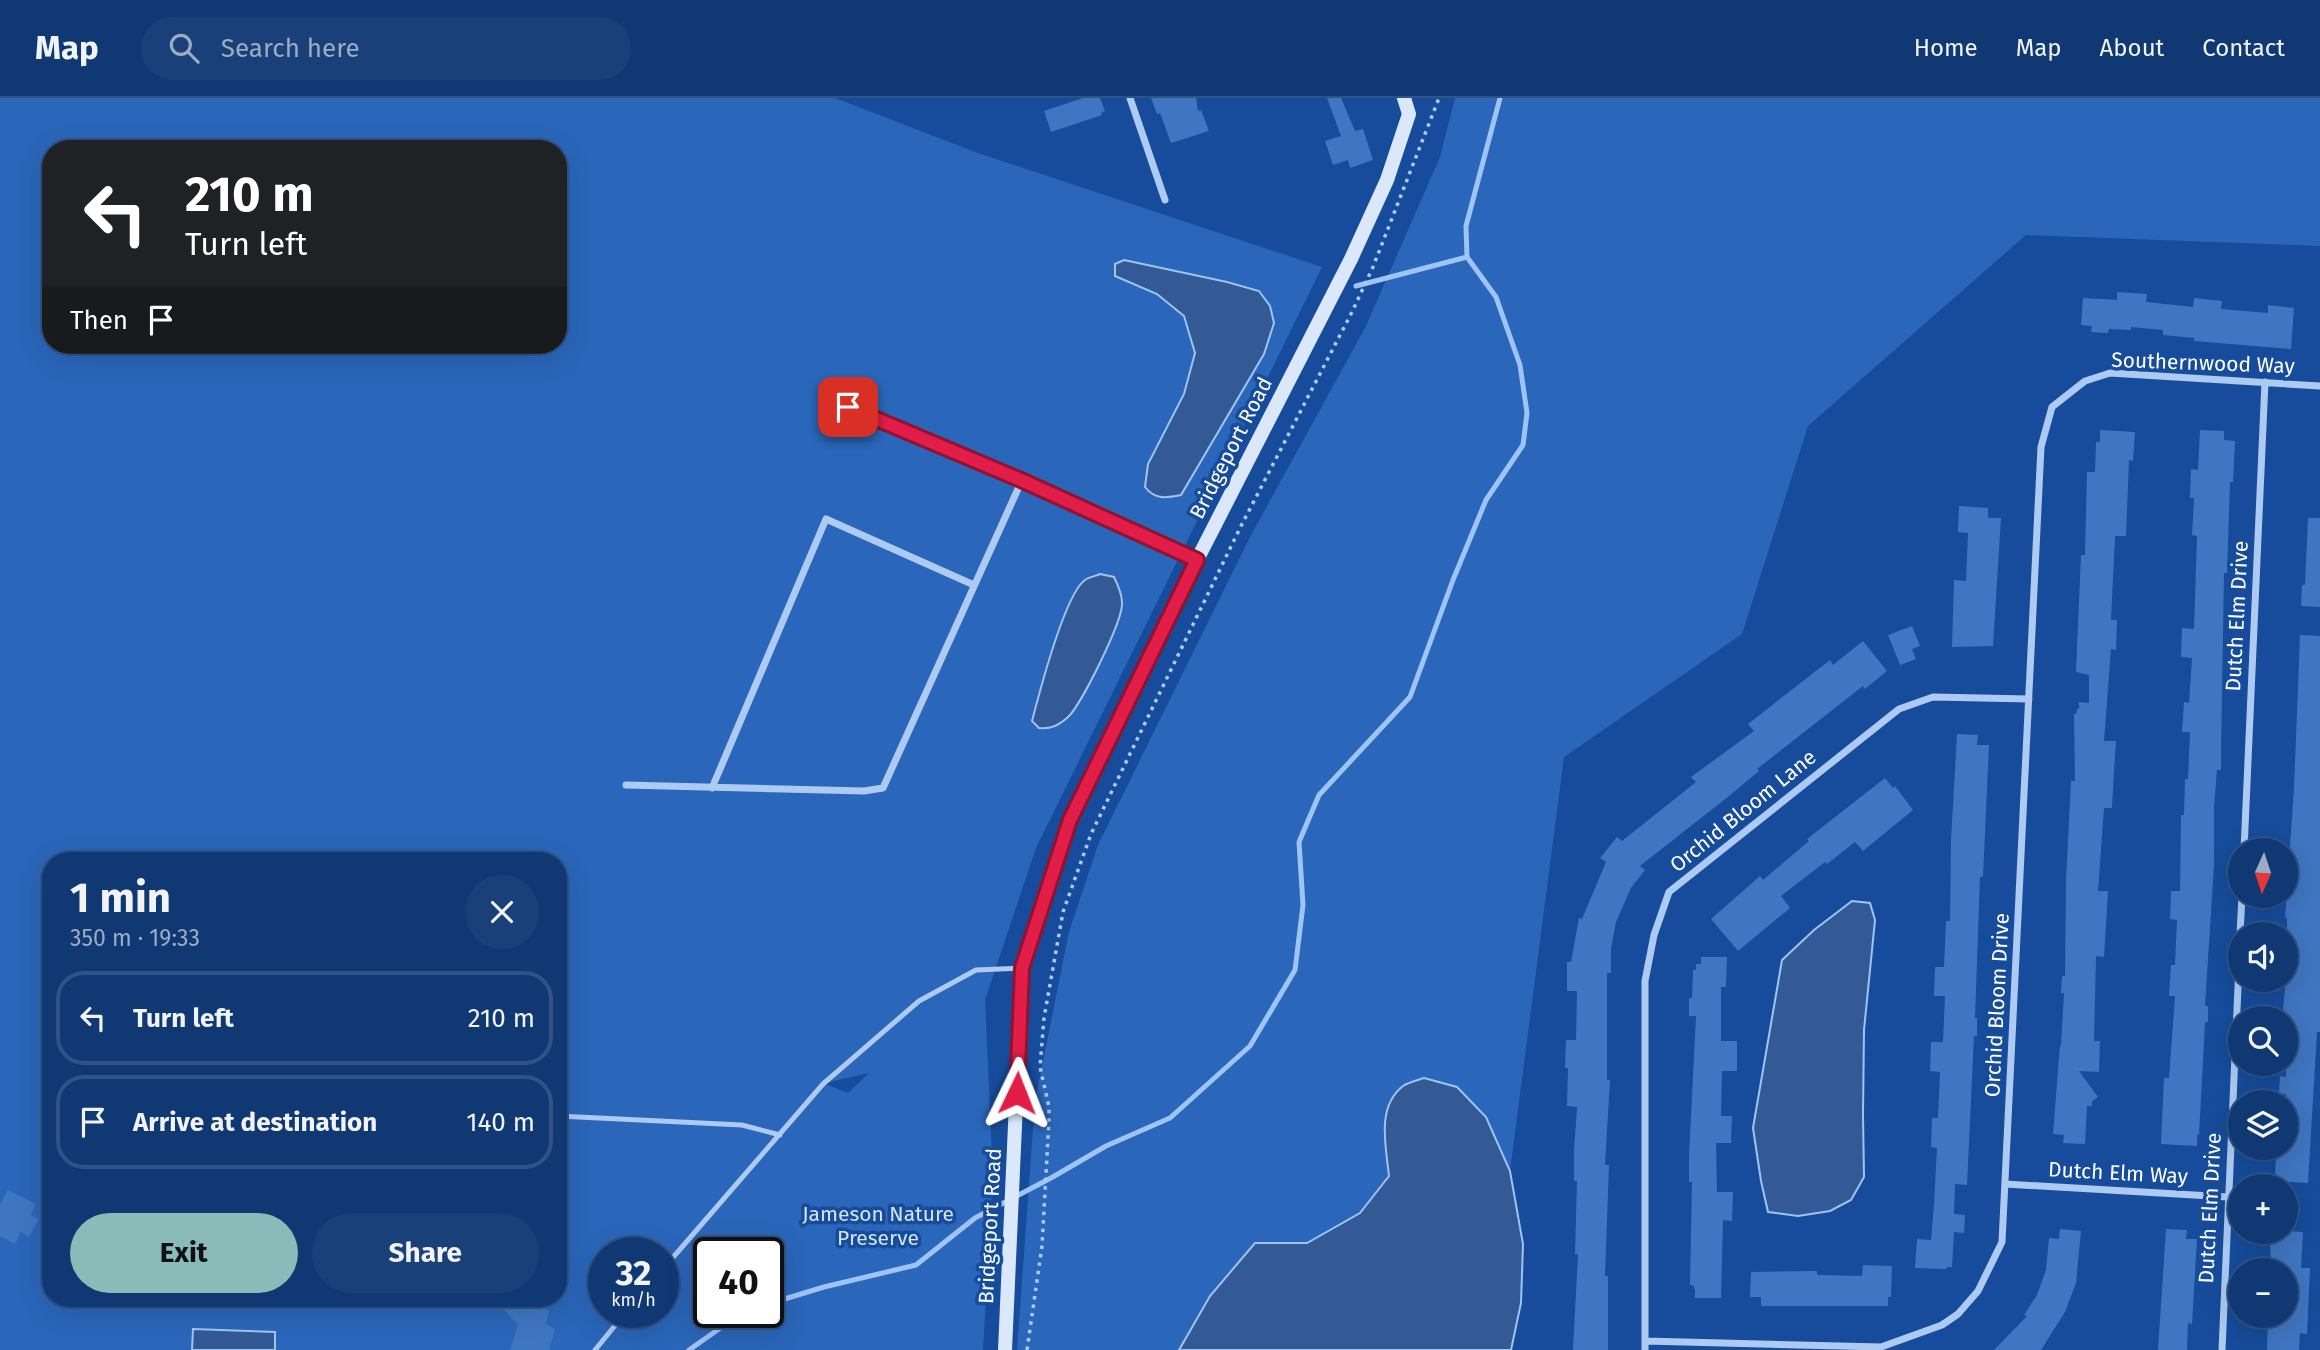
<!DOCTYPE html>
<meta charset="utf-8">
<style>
body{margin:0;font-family:"Fira Sans",sans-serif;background:#194079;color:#f1f3f6;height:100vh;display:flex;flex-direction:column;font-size:26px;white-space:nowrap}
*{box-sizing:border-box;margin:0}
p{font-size:23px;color:#9cacc5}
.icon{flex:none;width:38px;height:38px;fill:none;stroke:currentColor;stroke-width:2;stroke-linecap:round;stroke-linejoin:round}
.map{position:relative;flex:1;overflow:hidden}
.side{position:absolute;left:42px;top:754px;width:525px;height:455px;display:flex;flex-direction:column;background:#103974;border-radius:28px;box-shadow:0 7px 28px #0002,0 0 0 2px #305386}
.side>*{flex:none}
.top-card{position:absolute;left:42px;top:42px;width:525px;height:214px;border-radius:28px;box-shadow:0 7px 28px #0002,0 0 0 2px #305386;background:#202124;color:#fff;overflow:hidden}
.needle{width:46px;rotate:183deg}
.controls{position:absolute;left:2228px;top:740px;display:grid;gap:14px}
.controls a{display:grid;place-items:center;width:70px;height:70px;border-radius:50%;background:#103974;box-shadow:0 7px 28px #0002,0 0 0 2px #305386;font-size:35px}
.speed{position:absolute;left:588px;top:1139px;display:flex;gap:14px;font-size:35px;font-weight:700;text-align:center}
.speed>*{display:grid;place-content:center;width:91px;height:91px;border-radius:50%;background:#103974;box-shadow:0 7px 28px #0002,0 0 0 2px #305386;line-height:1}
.speed small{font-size:18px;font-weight:400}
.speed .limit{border:4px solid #111;border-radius:10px;background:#fff;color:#111}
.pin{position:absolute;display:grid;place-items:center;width:60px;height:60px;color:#fff;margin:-30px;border-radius:14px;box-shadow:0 4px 10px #0006}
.me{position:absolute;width:77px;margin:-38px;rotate:2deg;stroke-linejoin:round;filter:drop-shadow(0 0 5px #0008)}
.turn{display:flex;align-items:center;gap:24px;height:147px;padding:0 28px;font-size:32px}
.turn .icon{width:91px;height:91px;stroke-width:2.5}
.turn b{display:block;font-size:49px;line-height:60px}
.then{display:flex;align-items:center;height:66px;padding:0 28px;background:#0003;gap:14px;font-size:26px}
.round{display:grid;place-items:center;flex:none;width:74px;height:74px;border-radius:37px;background:#194079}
.overview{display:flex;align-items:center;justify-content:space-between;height:119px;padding:0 28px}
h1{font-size:42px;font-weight:700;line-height:52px}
.action{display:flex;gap:14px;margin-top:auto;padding:14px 28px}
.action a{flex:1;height:80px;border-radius:42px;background:#8bbbb9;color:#111;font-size:28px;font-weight:700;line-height:80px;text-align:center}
.action a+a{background:#194079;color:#f1f3f6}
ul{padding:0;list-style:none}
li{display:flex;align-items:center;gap:21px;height:94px;margin:0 14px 10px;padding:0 14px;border:4px solid #305386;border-radius:28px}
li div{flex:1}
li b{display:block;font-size:26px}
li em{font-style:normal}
header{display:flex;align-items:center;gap:42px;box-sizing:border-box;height:98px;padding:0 35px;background:#103974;border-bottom:2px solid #305386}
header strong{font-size:33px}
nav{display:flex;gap:38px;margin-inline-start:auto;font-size:24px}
.search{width:490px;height:63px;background:#194079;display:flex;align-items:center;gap:18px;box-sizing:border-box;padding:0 24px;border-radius:38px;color:#9cacc5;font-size:26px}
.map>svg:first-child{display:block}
.green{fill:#2a66b9;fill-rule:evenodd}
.water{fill:#335a94;stroke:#9ec4f5;stroke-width:2}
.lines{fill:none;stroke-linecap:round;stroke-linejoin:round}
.stream{stroke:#9ec4f5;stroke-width:5}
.building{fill:#3f76c1}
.path{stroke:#accaf2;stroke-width:3.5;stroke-dasharray:3.5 5;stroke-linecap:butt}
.lane{stroke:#accaf2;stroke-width:5}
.street{stroke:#accaf2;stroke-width:7}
.secondary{stroke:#dbe8fc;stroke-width:14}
.route-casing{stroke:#92132f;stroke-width:18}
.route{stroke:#e11d48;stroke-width:12}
.labels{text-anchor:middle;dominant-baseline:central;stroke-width:7;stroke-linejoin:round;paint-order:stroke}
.street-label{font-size:21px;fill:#fff;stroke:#164c9b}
.park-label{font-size:21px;fill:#d4e5fd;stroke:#164c9b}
</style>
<header>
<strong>Map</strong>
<div class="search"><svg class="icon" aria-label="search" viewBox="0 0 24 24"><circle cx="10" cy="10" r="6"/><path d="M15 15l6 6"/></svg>Search here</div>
<nav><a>Home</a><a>Map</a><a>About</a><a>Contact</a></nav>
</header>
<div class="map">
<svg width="2320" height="1252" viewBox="0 0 2320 1252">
<rect width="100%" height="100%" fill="#164c9b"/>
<path class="green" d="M0,0H835L978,55L1322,169L1036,750L985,902L993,1079L983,1252H0ZM51,51H558V247H51ZM51,763H558V1200H51ZM869,975L848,995L825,986V985ZM604,1155H663V1214H604ZM709,1155H768V1214H709Z
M1455,0H2320V148L2026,137L1808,328L1742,536L1564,659L1510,1073L1486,1019L1457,989L1360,1115L1307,1145H1255L1210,1198L1179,1252H1017L1035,1003L1069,834L1098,747L1250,439L1366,228L1440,59Z"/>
<path class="water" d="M1124,162L1227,184L1259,193L1270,208L1274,225L1264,256L1181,397C1166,400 1155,402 1145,389L1148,366L1184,296L1195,255L1184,218L1157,196L1115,178V166Z
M1100,476L1114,479C1118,487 1122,496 1122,505C1123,523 1081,607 1068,619C1058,628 1051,631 1039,630L1032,623C1039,596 1065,496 1085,482C1089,479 1096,478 1100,476Z
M1852,803L1870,805L1875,822L1864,932L1863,1017L1864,1079L1851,1102L1830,1113L1798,1118L1768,1114L1761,1083L1753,1030L1782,862L1814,832Z
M1424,980L1457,989L1486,1019L1510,1073L1523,1146L1521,1205L1511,1252H1179L1210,1198L1255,1145H1307L1360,1115L1389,1078C1386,1048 1376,1009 1403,988C1409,984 1418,982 1424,980Z
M193,1231L275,1234V1252H192Z"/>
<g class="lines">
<path class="stream" d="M1356,188L1467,159
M768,1206L824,1189L916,1167L975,1120L1051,1080L1106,1048L1170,1020L1250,948L1295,872L1303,807L1299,744L1319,697L1410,599L1453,482L1486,402L1523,347L1527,315L1520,267L1496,199L1467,159L1466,128L1500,0
M689,1252L743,1214"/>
</g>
<path class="building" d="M1083,0H1100L1105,13L1101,15L1102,17L1051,34L1044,13Z
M1151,0H1196L1198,13L1201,12L1209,33L1171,45L1160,15L1157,16Z
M1327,0H1341L1355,33L1363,31L1373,62L1350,70L1348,62L1333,67L1325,43L1341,38Z
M2117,194L2147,196L2146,204L2193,209L2194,200L2222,203L2221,211L2268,215V207L2294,210L2291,251L2194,243V240L2163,237V232L2131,229V232L2109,231L2108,235L2091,234L2092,228L2081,227L2083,200L2117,202Z
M2100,332L2135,334L2133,363L2129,362L2126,438H2115L2111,522H2117L2116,552L2111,551L2104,643H2116L2114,672L2112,710H2104L2098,793H2108L2104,859L2096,858L2094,943H2100L2099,974L2079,973L2098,999L2092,1003V1008H2087L2085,1046L2063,1045L2064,1037L2053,1036L2060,947L2061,948L2064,895H2061L2062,878H2065L2066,782L2071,683H2075L2074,616H2076L2077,611H2079V604L2089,605V577L2076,574L2081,457H2085L2087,374H2095L2096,344H2100Z
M2200,332L2224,333V342L2235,343L2233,384H2230L2227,475H2224L2221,655V672H2217L2214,710V767L2205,908H2208V924H2205L2199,1037L2197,1036V1048L2161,1046L2164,980H2169L2175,898H2169L2171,867H2175L2177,822L2170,821L2171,793H2180L2181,717H2184L2185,681H2188L2190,634H2182L2184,604L2189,605L2192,560L2181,559L2182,530L2194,531L2197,438L2192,437L2194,400H2190L2191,371L2198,372Z
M1959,408L1988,410V420H2001L1993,548L1952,549L1954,482L1966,483L1968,435L1958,434Z
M2308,420H2320V509L2301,508L2302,487H2305Z
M1912,528L1920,548L1912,551L1916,561L1900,567L1888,537Z
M2300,537L2320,538V934H2317L2308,1085L2275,1083L2276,1054H2286V996H2279L2280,978L2286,979V920H2282L2286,882L2287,820H2285L2294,691Z
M1863,543L1887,573L1865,591L1863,588L1757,671L1759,673L1729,698L1640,768L1645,772L1631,790L1616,824L1611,851V875H1607V982H1610L1605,1067H1609L1605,1178H1608V1252H1573L1578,1156H1575L1577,1083H1574V1053L1577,1009L1567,1008L1568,970H1565L1566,942H1576L1577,893H1567V864H1571L1579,820L1582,821L1606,764L1600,760L1617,739L1622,743L1696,684L1691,679L1754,633L1748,626L1830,562L1833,567Z
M1957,636L1978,637L1977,647H1989L1983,779H1980L1975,920H1977V938H1974L1967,1087L1955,1086L1954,1116L1965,1117L1964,1135L1954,1134L1952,1169H1947L1946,1171L1915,1170L1917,1141L1931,1142L1934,1106L1937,1050L1931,1049L1932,1020H1938L1940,974L1930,973L1931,944H1943L1945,898H1934L1935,869H1944L1946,823H1950L1951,742Z
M1885,680L1893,690L1895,688L1913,712L1863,753L1855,744L1827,766L1825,764L1781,798L1790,810L1738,853L1711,821L1760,778L1763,782L1809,743L1807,741Z
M1701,859H1727L1726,889H1721V943H1737V973H1722L1721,1018H1732L1731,1045H1716L1717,1094H1733L1732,1123L1723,1122L1721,1200H1695V1192L1693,1187H1690L1692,1084H1689V1058L1696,918H1689V900H1692L1693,872H1696V866H1701Z
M8,1092L36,1106L31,1117L39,1121L29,1139L21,1134L15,1146L0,1138V1107Z
M2060,1131L2081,1133L2076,1185L2065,1214L2041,1252H1994L2027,1218L2024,1217L2037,1197L2046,1172L2049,1140L2059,1141Z
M2166,1131L2187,1132L2186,1141H2197L2192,1226L2188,1225L2187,1252H2158Z
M2286,1133L2303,1134L2301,1170H2310L2307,1236L2300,1235L2299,1252H2267L2268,1218H2286V1172H2271L2270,1141L2278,1142L2279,1134Z
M1863,1167L1892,1168L1891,1199H1888V1208H1761V1199H1750L1751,1174L1817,1173V1177L1862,1178Z
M494,1200H537L549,1213L546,1226L555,1231L549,1252H510L518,1227Z"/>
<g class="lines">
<path class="path" d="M1027,1252L1042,1148L1049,1022V1009L1040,969L1044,920L1063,814L1091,736L1240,430L1352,214L1373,169L1439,0"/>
<path class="lane" d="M558,1018L742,1027L780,1037
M663,1171L823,986L919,903L976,872L1022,870
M595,1252L626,1214"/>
<path class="street" d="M1130,0L1165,102
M848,309L1022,382L1197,462
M626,687L864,693L883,690L1022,382
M712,690L826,421L974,487
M2244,752L2265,284
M2240,836L2242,798
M2005,1086L2228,1099
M1645,1243L1881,1249L1942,1227L1958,1216L1978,1193L2002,1144L2041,349L2052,309L2085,283L2110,275L2320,288
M1645,1252V883L1654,837L1669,794L1899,611L1933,599L2029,601
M2222,1252L2240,844"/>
<path class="secondary" d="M1005,1252L1022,870L1070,722L1197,462L1351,161L1387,82L1409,16L1404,0"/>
</g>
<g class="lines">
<g class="route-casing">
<path id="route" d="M848,309L1021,382L1197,462L1070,722L1022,870L1017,995"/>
</g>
<use href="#route" class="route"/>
</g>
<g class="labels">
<g class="street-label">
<text transform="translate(2203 265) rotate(2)">Southernwood Way</text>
<text transform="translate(1231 350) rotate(-63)">Bridgeport Road</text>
<text transform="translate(2237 518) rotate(-87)">Dutch Elm Drive</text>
<text transform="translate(1743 713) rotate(-39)">Orchid Bloom Lane</text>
<text transform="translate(1997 907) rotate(-87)">Orchid Bloom Drive</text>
<text transform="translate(2118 1075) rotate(3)">Dutch Elm Way</text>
<text transform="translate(2210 1110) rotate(-87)">Dutch Elm Drive</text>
<text transform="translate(990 1128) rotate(-87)">Bridgeport Road</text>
</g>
<g class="park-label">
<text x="878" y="1116">Jameson Nature<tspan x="878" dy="24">Preserve</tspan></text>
</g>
</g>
</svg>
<div class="controls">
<a><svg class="needle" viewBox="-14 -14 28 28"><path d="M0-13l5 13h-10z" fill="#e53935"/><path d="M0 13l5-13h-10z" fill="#9cacc5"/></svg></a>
<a><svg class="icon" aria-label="sound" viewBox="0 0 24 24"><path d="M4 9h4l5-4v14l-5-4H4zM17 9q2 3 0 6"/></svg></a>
<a><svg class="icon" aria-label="search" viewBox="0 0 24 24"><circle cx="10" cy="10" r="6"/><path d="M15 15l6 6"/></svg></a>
<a><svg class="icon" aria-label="layers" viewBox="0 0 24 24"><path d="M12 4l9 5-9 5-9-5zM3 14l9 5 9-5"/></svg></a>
<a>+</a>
<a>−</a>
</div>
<div class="speed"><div>32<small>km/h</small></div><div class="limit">40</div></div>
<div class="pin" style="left:848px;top:309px;background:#d93025"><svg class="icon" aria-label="arrive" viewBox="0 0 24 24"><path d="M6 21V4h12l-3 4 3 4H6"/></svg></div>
<svg class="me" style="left:1017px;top:995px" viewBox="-20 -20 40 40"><path d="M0-17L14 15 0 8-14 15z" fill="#e11d48" stroke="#fff" stroke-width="4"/></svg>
<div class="top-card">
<div class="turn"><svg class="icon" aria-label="left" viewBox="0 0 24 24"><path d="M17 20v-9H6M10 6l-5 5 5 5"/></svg><div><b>210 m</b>Turn left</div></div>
<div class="then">Then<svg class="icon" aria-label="arrive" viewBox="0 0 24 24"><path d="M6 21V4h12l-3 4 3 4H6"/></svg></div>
</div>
<section class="side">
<div class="overview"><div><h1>1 min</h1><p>350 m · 19:33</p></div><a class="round"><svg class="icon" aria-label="close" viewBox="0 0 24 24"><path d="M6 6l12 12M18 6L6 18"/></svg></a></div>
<ul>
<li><svg class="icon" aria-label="left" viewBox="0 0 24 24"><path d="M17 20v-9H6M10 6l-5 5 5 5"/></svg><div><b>Turn left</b></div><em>210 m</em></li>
<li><svg class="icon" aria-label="arrive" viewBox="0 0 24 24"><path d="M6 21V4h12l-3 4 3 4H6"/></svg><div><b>Arrive at destination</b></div><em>140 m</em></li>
</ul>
<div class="action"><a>Exit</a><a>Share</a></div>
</section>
</div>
